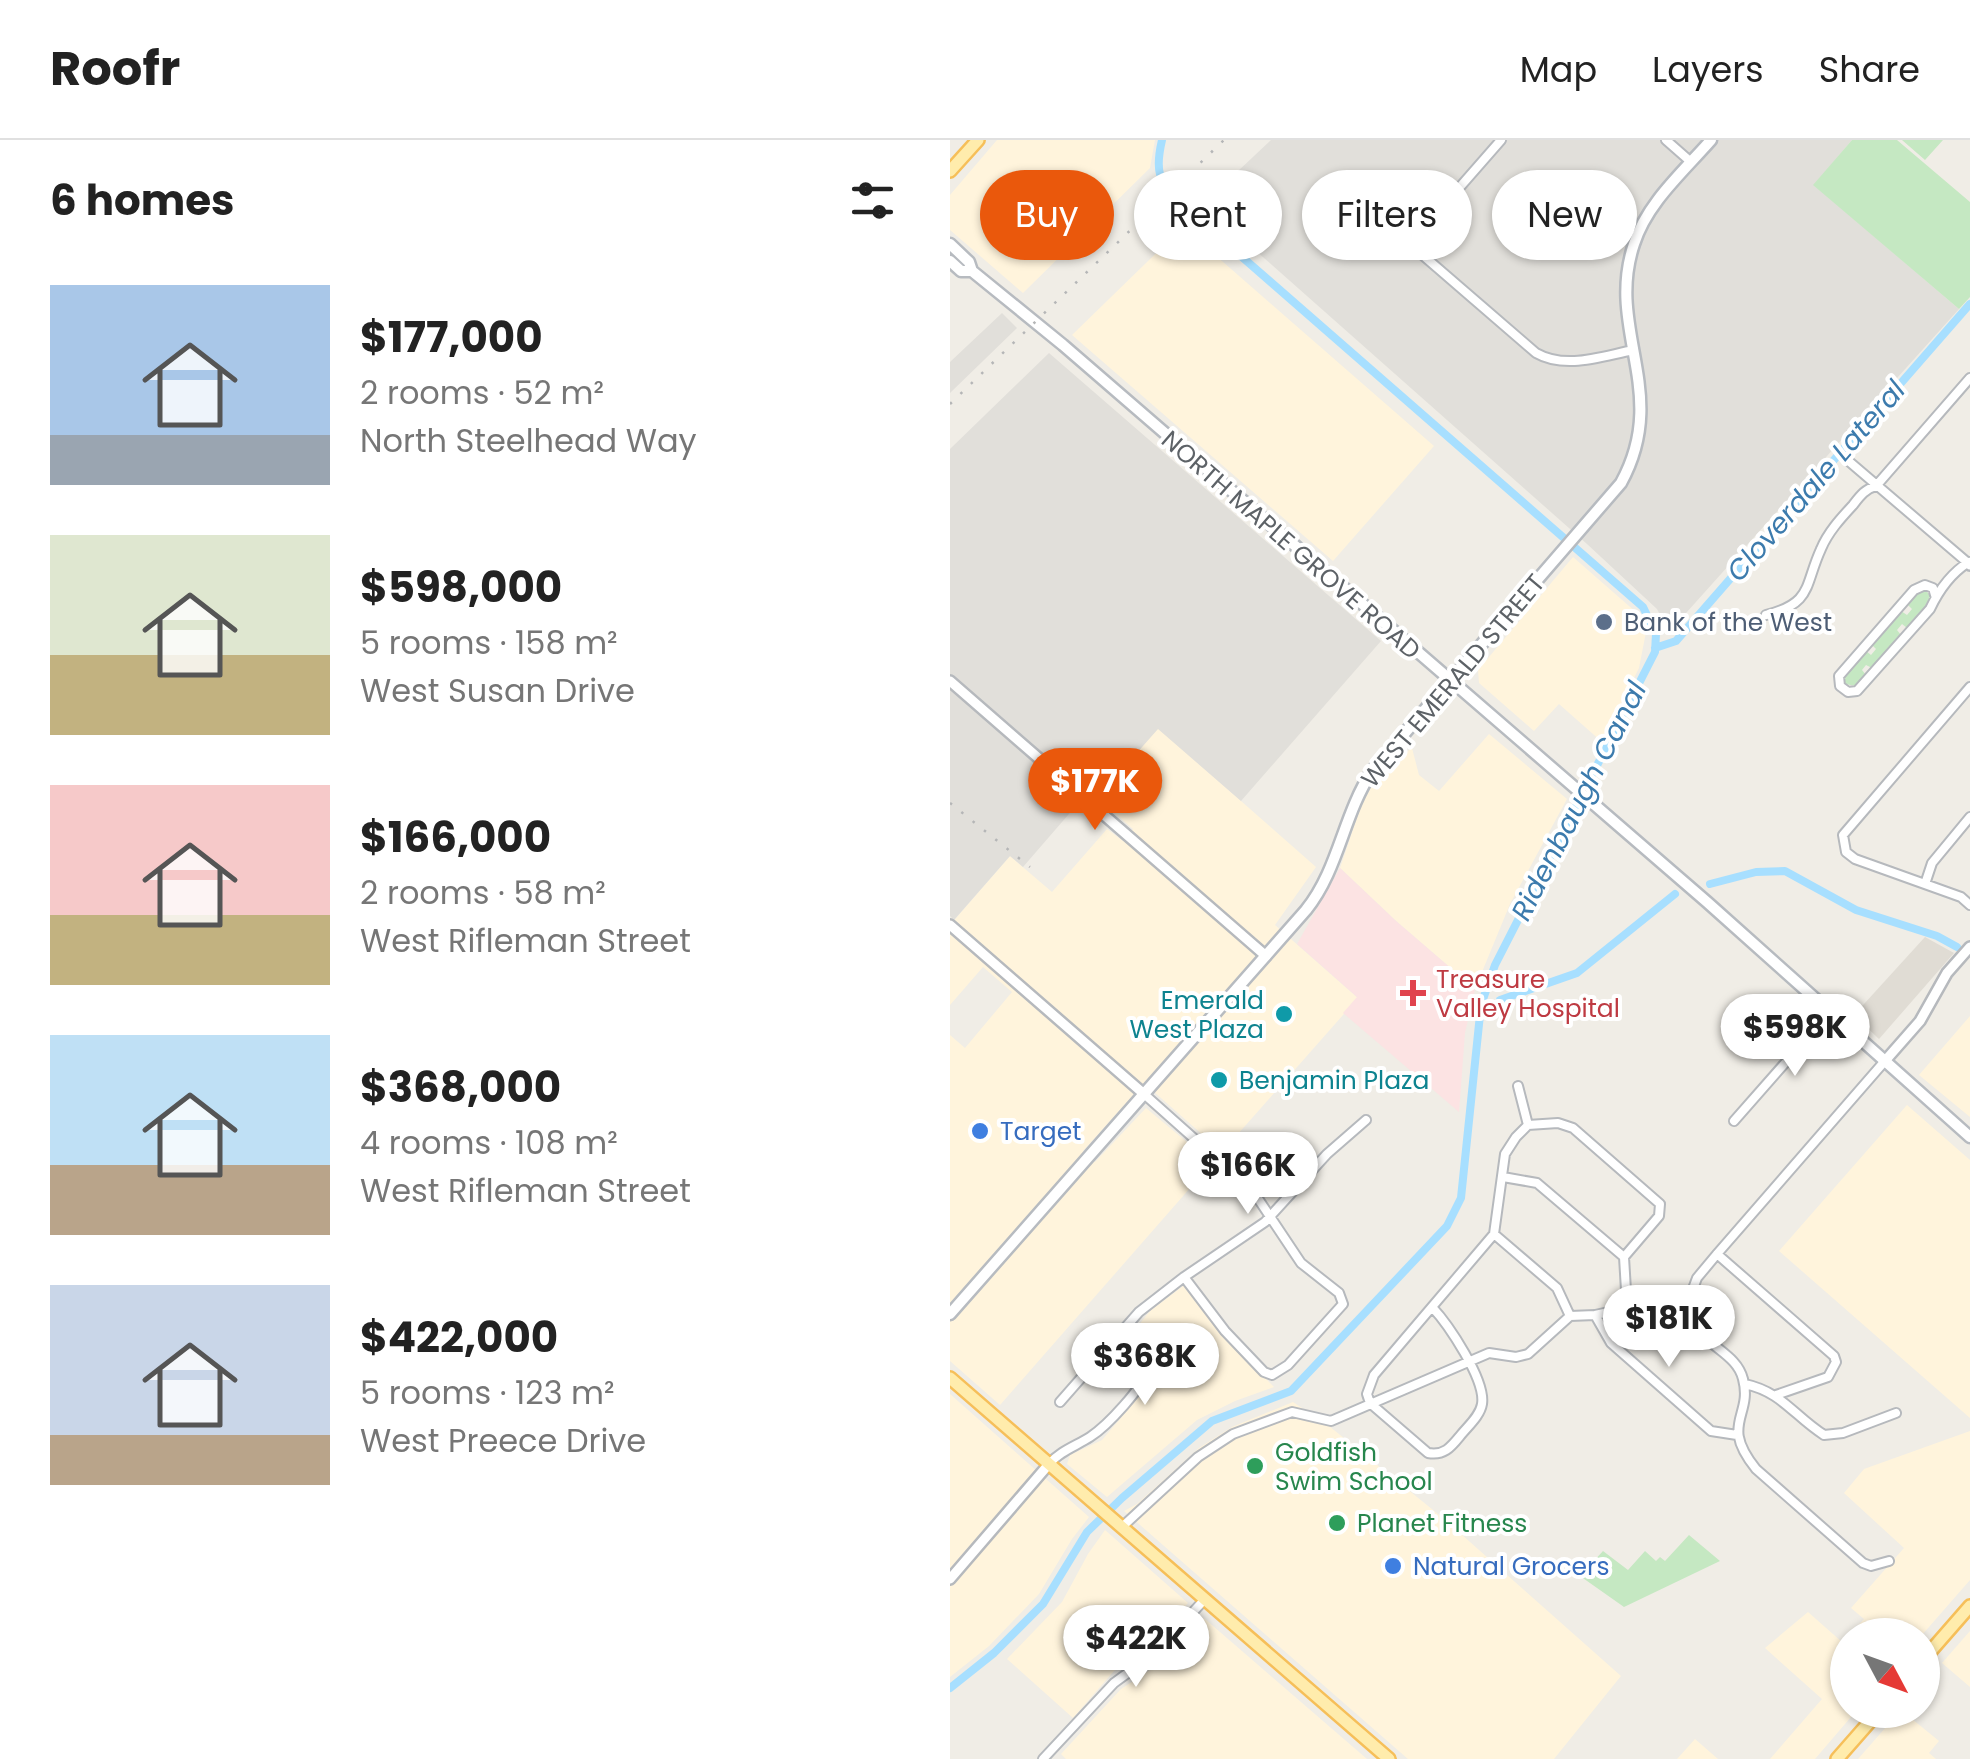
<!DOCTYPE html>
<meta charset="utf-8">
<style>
body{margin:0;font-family:Poppins,sans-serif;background:#f2f2f2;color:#222;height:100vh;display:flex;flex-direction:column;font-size:38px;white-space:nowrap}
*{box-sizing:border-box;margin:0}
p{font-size:32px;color:#767676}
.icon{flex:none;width:55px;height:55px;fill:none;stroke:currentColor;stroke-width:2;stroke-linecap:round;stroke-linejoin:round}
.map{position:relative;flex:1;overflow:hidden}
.side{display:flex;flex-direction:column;background:#fff;width:950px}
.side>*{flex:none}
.hud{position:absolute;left:30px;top:30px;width:840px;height:90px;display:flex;gap:20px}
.needle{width:65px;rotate:131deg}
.buttons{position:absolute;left:880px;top:1478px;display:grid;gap:20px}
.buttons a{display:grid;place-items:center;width:110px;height:110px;border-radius:50%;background:#fff;box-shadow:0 2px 8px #0004;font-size:50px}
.price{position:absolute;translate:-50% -85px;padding:0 22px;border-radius:35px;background:#fff;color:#222;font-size:32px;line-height:65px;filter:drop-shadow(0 2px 5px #0008)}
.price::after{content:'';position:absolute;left:50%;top:60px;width:30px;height:22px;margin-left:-15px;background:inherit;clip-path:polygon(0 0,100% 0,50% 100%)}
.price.active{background:#ea580c;color:#fff}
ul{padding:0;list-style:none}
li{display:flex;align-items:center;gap:30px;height:250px;padding:0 50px}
li span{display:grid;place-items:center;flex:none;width:280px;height:200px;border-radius:0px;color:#555}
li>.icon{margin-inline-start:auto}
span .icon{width:120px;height:120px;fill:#fffc;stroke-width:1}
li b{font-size:42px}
h2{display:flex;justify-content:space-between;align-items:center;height:120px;padding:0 50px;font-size:42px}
.pill{padding:0 35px;border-radius:45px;background:#fff;box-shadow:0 2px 8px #0004;font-size:35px;line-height:90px}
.pill.active{background:#ea580c;color:#fff}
header{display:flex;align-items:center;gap:60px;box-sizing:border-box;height:140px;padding:0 50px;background:#fff;border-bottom:2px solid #e0e0e0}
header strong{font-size:48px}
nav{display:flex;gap:55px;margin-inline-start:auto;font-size:35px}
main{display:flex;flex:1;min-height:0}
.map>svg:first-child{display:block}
</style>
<header>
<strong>Roofr</strong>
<nav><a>Map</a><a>Layers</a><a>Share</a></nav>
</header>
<main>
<section class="side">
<h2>6 homes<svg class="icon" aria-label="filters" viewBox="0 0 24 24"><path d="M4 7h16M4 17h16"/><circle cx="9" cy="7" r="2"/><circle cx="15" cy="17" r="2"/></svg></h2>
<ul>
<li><span style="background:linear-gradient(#a9c7e8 75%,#9aa5b1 0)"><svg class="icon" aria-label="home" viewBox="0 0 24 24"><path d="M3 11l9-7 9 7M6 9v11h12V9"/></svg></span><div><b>$177,000</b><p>2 rooms · 52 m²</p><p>North Steelhead Way</p></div></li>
<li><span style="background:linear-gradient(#dfe7d0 60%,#c2b280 0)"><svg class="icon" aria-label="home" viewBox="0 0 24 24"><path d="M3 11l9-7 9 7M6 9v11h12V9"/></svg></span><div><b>$598,000</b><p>5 rooms · 158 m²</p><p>West Susan Drive</p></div></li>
<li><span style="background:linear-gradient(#f6c9c9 65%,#c2b280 0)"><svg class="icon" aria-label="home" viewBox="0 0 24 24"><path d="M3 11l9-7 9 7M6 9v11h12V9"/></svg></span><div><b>$166,000</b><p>2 rooms · 58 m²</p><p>West Rifleman Street</p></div></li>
<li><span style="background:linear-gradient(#bfe0f5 65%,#b9a48a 0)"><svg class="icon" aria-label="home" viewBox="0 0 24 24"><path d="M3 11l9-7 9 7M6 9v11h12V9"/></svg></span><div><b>$368,000</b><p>4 rooms · 108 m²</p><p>West Rifleman Street</p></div></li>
<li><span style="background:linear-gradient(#c9d6e8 75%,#b9a48a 0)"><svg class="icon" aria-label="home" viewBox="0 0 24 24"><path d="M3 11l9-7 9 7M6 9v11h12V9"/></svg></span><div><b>$422,000</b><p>5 rooms · 123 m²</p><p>West Preece Drive</p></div></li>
</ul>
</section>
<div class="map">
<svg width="1020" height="1619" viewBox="0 0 1020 1619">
<rect width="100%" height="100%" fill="#f0ede6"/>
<path fill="#fff4dc" d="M47,0H205L200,28L73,153L0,90V55Z
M233,87L484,306L383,421L122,195Z
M623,417L687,473L696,492L689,528L652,602L609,564L584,591L529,543L528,530Z
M208,588L366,727L325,785L408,858L272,1012L194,943L133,1011L145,1022L196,968L262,1023L50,1265L0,1221V895L15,908L62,852L33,827L0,865V785L60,716L102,752L157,689L173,701L183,689L147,658Z
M539,594L617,659L560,764L525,849L446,781L390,728L412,663L424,643L448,618L462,608L469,635L489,651Z
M1020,876V977L969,935Z
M957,965L1020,1020V1278L829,1111Z
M237,1143L271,1193L324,1247L285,1261L247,1280L157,1357L117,1324L120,1315L152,1300L187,1259L208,1243L209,1230L204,1213L198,1206L184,1199L183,1192L200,1171Z
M0,1254L139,1377L122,1399L89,1454L39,1506L0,1537Z
M343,1262L379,1286L493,1378L671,1536L604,1619H458L174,1371L187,1364L249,1308L282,1287Z
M1020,1291V1440L972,1495H899L914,1479L901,1468L954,1408L894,1353L914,1329Z
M155,1390L238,1463L200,1507L164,1531L123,1578L57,1519L112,1462L138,1414Z
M858,1472L892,1502L897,1496L898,1570H907L865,1619H820L872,1559L815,1508Z
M251,1478L255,1479L417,1619H116L111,1614L171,1549L212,1522Z
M1020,1491V1547L992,1523Z
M951,1570L989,1601L979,1613L986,1619H908Z
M745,1599L768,1619H727Z"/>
<path fill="#e1dfda" d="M321,0H902L864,45L1009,169L719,492L707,469L637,404L253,64Z
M52,173L67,188L0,253V222Z
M99,213L431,501L291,661L208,589L147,658L138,652L73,727L60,716L4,780L0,776V309Z"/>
<path fill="#e0dcd4" d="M975,797L1004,813L929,899L904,875Z"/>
<path fill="#fce3e3" d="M390,728L446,781L525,849L515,893L509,972L393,873L407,857L347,804Z"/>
<path fill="#c5e8c2" d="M902,0H947L1020,62V157L1009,169L863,45Z
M952,0H993L975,20Z
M975,449L980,456L975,467L957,488L952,484L947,490L951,495L922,528L916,525L912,530L916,535L906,546L895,544V535L916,511L921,515L926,509L922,505L951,471L957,475L962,469L957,464L969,451Z
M739,1395L770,1421L674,1467L630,1436L653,1411L678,1430L695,1411L706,1421L710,1417L715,1421Z"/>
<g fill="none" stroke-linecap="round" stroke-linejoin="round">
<path stroke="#a7dfff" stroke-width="8" d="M705,508L726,501L1020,164
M760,744L806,732L835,731L906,770L987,796L1007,807
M550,860L627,833L725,754
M0,1548L44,1513L93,1464L137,1392L172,1358L262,1281L341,1251L497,1086L511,1058L531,865L545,825L705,512L706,494L693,467L229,62C208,40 205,30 212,0"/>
<g stroke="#b6b9bd" stroke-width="12">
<path id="minor" d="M716,0L741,22
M395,48L586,213C616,230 652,216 684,210
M460,104L551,0
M895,318L1018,423
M985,455L983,448L975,445L964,450L889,536L890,546L898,552L907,551L980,469C989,450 1001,433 1019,422
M816,475C863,463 854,446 871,409C878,392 891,378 903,365C910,356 915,349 926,346L1020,238
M1020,547L893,695L896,712L905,719L1011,757L1020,765
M975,744L982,723L1020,677
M568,946L578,985
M194,954L303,1051L351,1123L389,1153L393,1164L338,1225L322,1235L314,1232L275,1191L234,1137
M784,981L879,873
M578,985L608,983L623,988L710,1064L709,1076L674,1117L677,1167
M553,1037L587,1043L674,1117
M544,1094L607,1148L620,1176
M767,1114L884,1216L886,1222L878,1237L826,1255
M741,1154C742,1164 741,1176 746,1185C757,1207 787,1214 793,1239C803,1277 769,1283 806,1329L913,1423L921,1426L939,1421
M482,1167C498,1184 536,1240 532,1264C530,1276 518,1286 510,1296C501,1307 494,1316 478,1313L420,1263L417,1254L424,1235L544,1094L555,1014L566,997L578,985
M645,1175L661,1203L761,1291L787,1295
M795,1244C832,1252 844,1276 874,1295L893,1293L946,1273
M110,1262L189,1172L234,1137L315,1082L377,1014L416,980
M99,1324C110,1311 126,1306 140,1297C157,1286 194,1247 198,1228L191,1216L168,1196
M172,1387L248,1317L283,1294L342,1272L381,1281L539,1213L566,1217L578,1214L620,1176L645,1175L741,1154L747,1138L767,1114L934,922
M93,1619L164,1543L205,1513L255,1459"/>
</g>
<g stroke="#b6b9bd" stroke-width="14">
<path id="tertiary" d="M1018,423L1020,425
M0,541L316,816
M0,785L194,954
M934,922L970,881L997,833L1020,807
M0,1439L99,1324"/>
</g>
<g stroke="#b7bbc0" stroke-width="15">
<path id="secondary" d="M0,104L19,122L22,131L113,205L757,762L1020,997
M0,121L11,131H22
M0,1174L356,770C389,729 393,675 422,631L671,343C721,252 655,190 684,104C697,63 733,32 761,0"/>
</g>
<g stroke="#f6bf59" stroke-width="16">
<path id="primary" d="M0,31L28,0
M0,1238L439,1619
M972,1521L1020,1466
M887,1619L930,1570"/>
</g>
<use href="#minor" stroke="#fff" stroke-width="8"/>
<use href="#tertiary" stroke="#fff" stroke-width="9"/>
<use href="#secondary" stroke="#fff" stroke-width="10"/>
<use href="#primary" stroke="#ffecac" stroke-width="11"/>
<path stroke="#b5b6b7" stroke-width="2.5" stroke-dasharray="2.5 12" stroke-linecap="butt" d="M0,264L274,0
M0,663L80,727"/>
</g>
<circle fill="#5c6f8a" stroke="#fff" stroke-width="4" cx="654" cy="482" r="10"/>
<path fill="#e0444e" stroke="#fff" stroke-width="4" d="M458 838h10v10h10v10h-10v10h-10v-10h-10v-10h10z"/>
<g fill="#0f9aa8" stroke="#fff" stroke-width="4">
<circle cx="334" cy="874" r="10"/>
<circle cx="269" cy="940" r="10"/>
</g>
<g fill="#3f7fe0" stroke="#fff" stroke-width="4">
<circle cx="30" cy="991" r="10"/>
<circle cx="443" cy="1426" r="10"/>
</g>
<g fill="#2e9e5b" stroke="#fff" stroke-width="4">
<circle cx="305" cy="1326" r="10"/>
<circle cx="387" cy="1383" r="10"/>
</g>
<g text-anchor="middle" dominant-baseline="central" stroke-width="8" stroke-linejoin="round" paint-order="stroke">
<g font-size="25" fill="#5d6267" stroke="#fff">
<text transform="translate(341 405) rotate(41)">NORTH MAPLE GROVE ROAD</text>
<text transform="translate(503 541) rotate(-50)">WEST EMERALD STREET</text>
</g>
<g font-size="25" fill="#4e5e75" stroke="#fff" text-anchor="start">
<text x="674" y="482">Bank of the West</text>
</g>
<g font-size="25" fill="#be3a42" stroke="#fff" text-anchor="start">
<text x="486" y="839">Treasure<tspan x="486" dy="29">Valley Hospital</tspan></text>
</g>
<g font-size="25" fill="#0d838f" stroke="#fff" text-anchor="end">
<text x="314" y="860">Emerald<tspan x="314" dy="29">West Plaza</tspan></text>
<text x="289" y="940" text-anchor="start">Benjamin Plaza</text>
</g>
<g font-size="25" fill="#366cbe" stroke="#fff" text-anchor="start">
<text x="50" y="991">Target</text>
<text x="463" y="1426">Natural Grocers</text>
</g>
<g font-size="25" fill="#27864d" stroke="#fff" text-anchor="start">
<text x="325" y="1312">Goldfish<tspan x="325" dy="29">Swim School</tspan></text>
<text x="407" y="1383">Planet Fitness</text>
</g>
<g font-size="28" font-style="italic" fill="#3c7bad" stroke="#fff">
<text transform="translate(866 341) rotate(-49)">Cloverdale Lateral</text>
<text transform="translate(629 661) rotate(-63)">Ridenbaugh Canal</text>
</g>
</g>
</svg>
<div class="buttons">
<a><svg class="needle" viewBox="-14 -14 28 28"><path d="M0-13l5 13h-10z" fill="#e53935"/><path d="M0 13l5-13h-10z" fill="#767676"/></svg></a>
</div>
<b class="price active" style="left:145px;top:693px">$177K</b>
<b class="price" style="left:845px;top:939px">$598K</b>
<b class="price" style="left:298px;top:1077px">$166K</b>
<b class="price" style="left:719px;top:1230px">$181K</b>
<b class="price" style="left:195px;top:1268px">$368K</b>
<b class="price" style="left:186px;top:1550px">$422K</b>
<div class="hud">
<a class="pill active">Buy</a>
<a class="pill">Rent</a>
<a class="pill">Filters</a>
<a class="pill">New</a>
</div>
</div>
</main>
